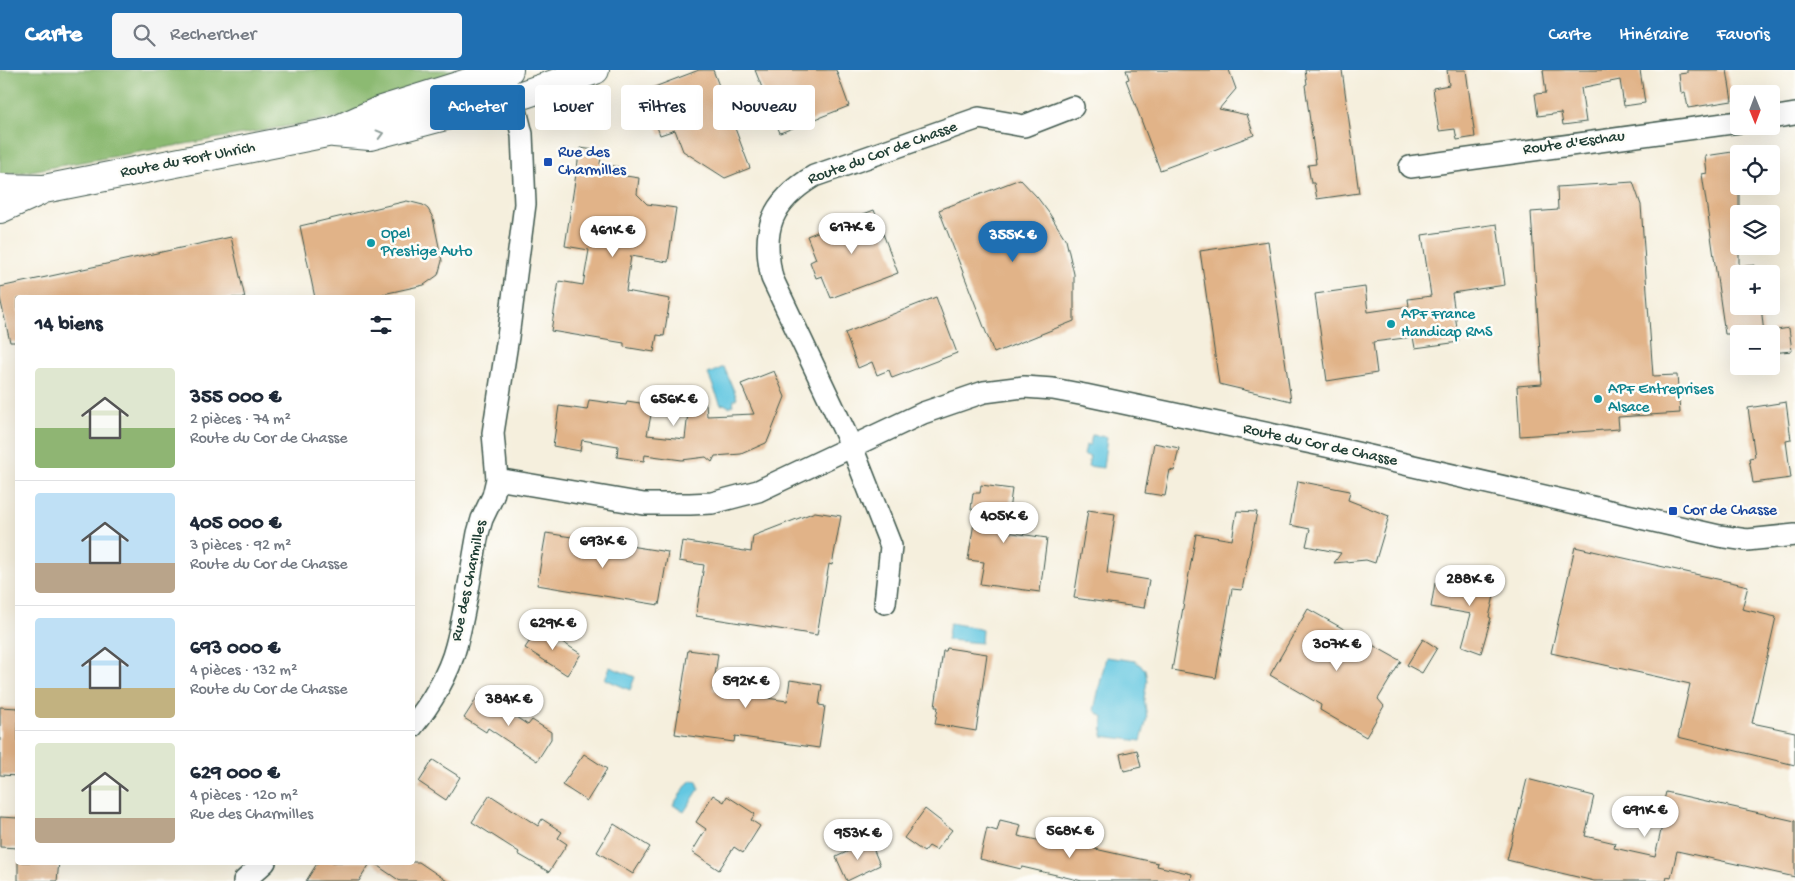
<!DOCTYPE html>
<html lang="fr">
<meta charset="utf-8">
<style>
body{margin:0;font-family:"Gochi Hand",sans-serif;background:#f6f6f7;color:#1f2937;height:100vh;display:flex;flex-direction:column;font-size:19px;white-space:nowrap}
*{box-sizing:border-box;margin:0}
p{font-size:16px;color:#747a83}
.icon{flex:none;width:28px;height:28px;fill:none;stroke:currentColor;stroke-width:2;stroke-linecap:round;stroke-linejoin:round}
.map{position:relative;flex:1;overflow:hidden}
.drawer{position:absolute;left:15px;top:225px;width:400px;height:570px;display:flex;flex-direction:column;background:#fff;border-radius:5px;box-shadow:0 5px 20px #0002}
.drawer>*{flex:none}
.top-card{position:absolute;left:430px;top:15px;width:475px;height:45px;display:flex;gap:10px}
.needle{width:32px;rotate:179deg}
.tools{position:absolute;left:1730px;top:15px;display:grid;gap:10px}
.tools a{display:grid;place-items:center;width:50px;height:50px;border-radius:5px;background:#fff;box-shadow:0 5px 20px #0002;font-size:25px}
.price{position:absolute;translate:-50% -42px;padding:0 11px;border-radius:18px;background:#fff;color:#222;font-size:16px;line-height:32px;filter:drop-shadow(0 1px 2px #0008)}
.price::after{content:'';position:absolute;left:50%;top:30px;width:15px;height:11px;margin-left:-8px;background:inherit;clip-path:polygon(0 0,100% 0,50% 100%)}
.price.active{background:#1f6fb2;color:#fff}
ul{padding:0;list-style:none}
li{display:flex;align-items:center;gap:15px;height:125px;padding:0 20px}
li+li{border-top:1px solid #e0e1e3}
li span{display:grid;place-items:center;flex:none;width:140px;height:100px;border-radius:5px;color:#555}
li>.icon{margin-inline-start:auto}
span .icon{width:60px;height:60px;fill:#fffc;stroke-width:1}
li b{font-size:21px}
h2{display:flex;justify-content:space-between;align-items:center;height:60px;padding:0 20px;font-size:21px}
.pill{padding:0 18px;border-radius:5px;background:#fff;box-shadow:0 5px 20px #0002;font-size:18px;line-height:45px}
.pill.active{background:#1f6fb2;color:#fff}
header{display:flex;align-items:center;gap:30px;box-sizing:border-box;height:70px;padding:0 25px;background:#1f6fb2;color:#fff}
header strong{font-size:24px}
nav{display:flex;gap:28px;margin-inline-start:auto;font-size:18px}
.search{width:350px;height:45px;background:#f6f6f7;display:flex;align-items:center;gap:12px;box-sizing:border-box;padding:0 18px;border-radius:5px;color:#747a83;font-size:19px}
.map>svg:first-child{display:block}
</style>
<header>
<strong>Carte</strong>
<div class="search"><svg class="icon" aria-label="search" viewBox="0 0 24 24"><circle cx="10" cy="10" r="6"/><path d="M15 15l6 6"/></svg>Rechercher</div>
<nav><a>Carte</a><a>Itinéraire</a><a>Favoris</a></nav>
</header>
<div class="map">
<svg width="1795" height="811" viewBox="0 0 1795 811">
<rect width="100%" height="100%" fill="#fdfcf7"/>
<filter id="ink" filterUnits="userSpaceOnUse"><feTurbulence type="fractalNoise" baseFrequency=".02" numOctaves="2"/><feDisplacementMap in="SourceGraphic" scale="10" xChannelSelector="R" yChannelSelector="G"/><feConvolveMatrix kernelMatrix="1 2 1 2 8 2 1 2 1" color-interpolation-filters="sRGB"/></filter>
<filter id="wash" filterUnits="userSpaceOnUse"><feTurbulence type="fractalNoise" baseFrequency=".0096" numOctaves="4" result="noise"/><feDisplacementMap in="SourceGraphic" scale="20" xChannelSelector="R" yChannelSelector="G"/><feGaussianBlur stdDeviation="1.12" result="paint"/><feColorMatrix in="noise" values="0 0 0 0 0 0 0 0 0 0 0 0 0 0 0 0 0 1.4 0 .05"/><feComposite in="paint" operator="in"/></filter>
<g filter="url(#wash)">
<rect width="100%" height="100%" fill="#f5efdd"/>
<path fill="#8cba72" stroke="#567c53" d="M0,0H457L416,22L352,45L19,103L0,104Z"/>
<path fill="#63c7e1" stroke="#41828a" d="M724,297L737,328L734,330L733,335L729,337L724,334L721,335L708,304Z
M1092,365L1107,367L1103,398L1088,396L1090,386L1084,385L1086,375H1090Z
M950,553L972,557L982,560L981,573L947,570Z
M1106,587L1135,591L1145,599L1147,611L1144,628L1147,648L1141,671L1102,666L1103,647L1094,640Z
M610,597L635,607L630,620L605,609Z
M692,710L697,711L699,719L684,742L673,735L688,713Z"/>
<g id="blocks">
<path fill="#e1b388" d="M699,0H713L750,98L725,108L683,81L675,60L660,65L644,21Z
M755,0H836L849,36L780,63Z
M1126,0H1229L1236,19L1219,39L1247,45L1254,65L1160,100L1126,10L1129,9Z
M1305,0H1342L1359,123L1317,129L1314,113H1311L1308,95L1316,94L1305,15L1307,14Z
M1447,0H1466L1475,67L1457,70L1455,59L1439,61L1433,18L1449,15Z
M1543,0H1640L1645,33L1624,36L1620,10L1585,17L1581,18L1586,52L1563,55L1561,43L1538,46L1535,24L1546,23Z
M1687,0H1727L1732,31L1688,38L1685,22L1681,23L1679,4L1687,3Z
M580,78L602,81L600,94L621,97L619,105L639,108L637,124L647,134L676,138L668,192L631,186L626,221L670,229L664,266L657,265L654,282L624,277V273L551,261L559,211L583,215L589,180L565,176Z
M1739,81V197L1755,195L1756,204H1739V236H1761L1764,264H1725L1707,138L1702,104L1707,103L1705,86Z
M1020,109L1037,127L1049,143L1066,170L1074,204V251L994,283L939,140Z
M1633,112L1641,135L1653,306L1677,305L1680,343L1618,347L1619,359L1520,366L1517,316L1542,314L1531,142L1558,140L1557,117Z
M407,131L423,135L428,139L433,148L442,191L438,205L424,215L383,224L384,228H315L300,156Z
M874,140L898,203L831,228L822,206L816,208L810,192L816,189L807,166Z
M1497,154L1505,215L1452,223L1459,272L1415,278L1413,267L1373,272L1377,303L1327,311L1315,224L1365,217L1368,242L1409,236L1408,229L1431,226L1422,165Z
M231,167L245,228H18V272H10L0,228V217Z
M1268,171L1291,331L1219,314L1200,181Z
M936,227L957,283L892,308L889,300L877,305L872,292L858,298L845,263Z
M1789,258L1792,281L1771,283V261Z
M774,301L785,327L768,370L766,373L741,384L715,386L712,392L706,387L682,390L645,385L644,391L617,387L618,376L582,370L580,381L553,376L559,336L587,340L589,330L626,335L627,331L653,335L647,365L685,369L689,334H706L707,346L754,344L741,314Z
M1786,332L1791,370L1786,371L1791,408L1753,413L1749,388L1755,387L1748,338Z
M1154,373L1179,378L1174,401L1170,400L1165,426L1145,423Z
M1298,411L1350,421L1348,430L1389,446L1375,493L1366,490L1334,493L1341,483L1306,476L1310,459L1290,455Z
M981,415L1012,419L1006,462L1047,468L1040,522L980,514L984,492L968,490L976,440L971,439L973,423H980Z
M1088,440L1115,444L1107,503L1149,510L1144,538L1074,528Z
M1237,441L1257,442L1242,520L1232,519L1216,608L1172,600L1196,464L1232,470Z
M815,442L841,446L832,495L829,494L817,565L696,546L704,495L679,491L682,471L751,482L753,466Z
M546,463L668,482L659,535L537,515Z
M1575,477L1748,516L1742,539L1776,547L1752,653L1795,662V695L1678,667L1690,614L1551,583Z
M1482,500L1499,505L1489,547L1491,548L1481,583L1462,576L1471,544L1431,537L1435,513L1477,519Z
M1308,539L1401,591L1378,629L1384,636L1366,667L1320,640L1321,635L1270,605Z
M539,557L581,584L567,605L525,578Z
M1423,569L1437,578L1422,603L1407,595Z
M947,578L987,584L976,661L935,654L938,637H935L943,581H946Z
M688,580L718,584L713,620L787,631L790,610L822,615L819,635L825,636L819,678L735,666L734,672L675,664Z
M480,623L528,655L532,650L551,662V669L537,691L488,658L486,662L464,648Z
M0,637L18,638V706L0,705Z
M1137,680L1141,697L1124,701L1120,684Z
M584,684L607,699L587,731L562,715Z
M433,690L460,707L446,730L419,712Z
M1527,709L1594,726L1585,766L1615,773L1614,778L1655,787L1664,747L1660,746L1666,722L1795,751V807L1677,781L1671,808L1667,807L1666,811H1594L1507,790Z
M490,725L538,756L542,749L562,762L558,768L567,774L549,802L518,784L519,782L472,752Z
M713,725L724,732L727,726L755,744L751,750L760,756L743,783L734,777L719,800L692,782L706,759L696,752Z
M925,739L952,760L936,780L929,776L924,782L904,768Z
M0,747L18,748V778L0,777Z
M1000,750L1021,755L1018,766L1056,774L1058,768L1095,776V779L1158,793L1157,796L1192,804L1191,811H1082L1022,797L1021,799L980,789L987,758L997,761Z
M614,754L650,777L633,804L597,782Z
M870,771L880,795L847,811L836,787Z
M18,792H59L57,811H18Z
M318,792H371L359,811H306Z
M372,792H419L447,811H400Z"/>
</g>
</g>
<g filter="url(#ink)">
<use href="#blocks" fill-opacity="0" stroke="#3f584d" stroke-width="1"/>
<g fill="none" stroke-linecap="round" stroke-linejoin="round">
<g stroke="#3f584d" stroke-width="24">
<path id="street" d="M1771,48L1795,44
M1410,97L1739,52
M497,409L644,434H690L712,433L758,421L923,343L984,322L1024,317L1053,319L1085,325L1326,376L1719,466L1747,470L1795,465
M885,533L891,476L852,377L772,208C761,159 771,132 814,106L979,48L1024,56L1073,37
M412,657C430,635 449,604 456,576C466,539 471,501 478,463L482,449L493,426L497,409L493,363L508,267L525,134L522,64L513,28L506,15
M244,811L265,792"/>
</g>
<g stroke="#3f584d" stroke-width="30">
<path id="secondary" d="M334,63L370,66L513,28L595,0
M0,118L44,119L332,62L381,40L509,0
M0,139L38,122"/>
</g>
<use href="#street" stroke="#fff" stroke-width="21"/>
<use href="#secondary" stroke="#fff" stroke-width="28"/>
</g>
<defs><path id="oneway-chevron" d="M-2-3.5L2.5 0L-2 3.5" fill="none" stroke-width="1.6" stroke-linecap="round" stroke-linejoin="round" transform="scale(1.25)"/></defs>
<use stroke="#8f9e9a" href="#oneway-chevron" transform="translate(380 64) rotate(-15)"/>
</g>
<g fill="#1a4fb4" stroke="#fdfcf7" stroke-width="2">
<rect x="543" y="87" width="10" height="10" rx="2.5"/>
<rect x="1668" y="436" width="10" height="10" rx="2.5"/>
</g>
<g fill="#0f9aa8" stroke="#fdfcf7" stroke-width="2">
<circle cx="371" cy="173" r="5"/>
<circle cx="1391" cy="254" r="5"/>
<circle cx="1598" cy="329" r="5"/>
</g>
<g text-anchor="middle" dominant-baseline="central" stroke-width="5" stroke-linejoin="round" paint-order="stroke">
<g font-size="16" fill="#1f3d34" stroke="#fdfcf7">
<text transform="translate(1574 74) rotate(-8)">Route d'Eschau</text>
<text transform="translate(883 84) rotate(-20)">Route du Cor de Chasse</text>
<text transform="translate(188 91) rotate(-11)">Route du Fort Uhrich</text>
<text transform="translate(1320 376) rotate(12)">Route du Cor de Chasse</text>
<text transform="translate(470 511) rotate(-78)">Rue des Charmilles</text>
</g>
<g font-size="16" fill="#164399" stroke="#fdfcf7" text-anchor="start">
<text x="558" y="83">Rue des<tspan x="558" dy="18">Charmilles</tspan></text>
<text x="1683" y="441">Cor de Chasse</text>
</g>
<g font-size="16" fill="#0d838f" stroke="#fdfcf7" text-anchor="start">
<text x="381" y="164">Opel<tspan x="381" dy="18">Prestige Auto</tspan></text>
<text x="1401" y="245">APF France<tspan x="1401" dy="18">Handicap RMS</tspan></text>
<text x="1608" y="320">APF Entreprises<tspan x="1608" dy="18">Alsace</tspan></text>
</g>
</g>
</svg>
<div class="tools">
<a><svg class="needle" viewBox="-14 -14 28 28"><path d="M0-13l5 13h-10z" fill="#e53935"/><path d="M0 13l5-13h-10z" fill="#747a83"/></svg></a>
<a><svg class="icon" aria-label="locate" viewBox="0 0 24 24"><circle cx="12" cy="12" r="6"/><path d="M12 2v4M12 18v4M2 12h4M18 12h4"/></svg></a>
<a><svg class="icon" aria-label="layers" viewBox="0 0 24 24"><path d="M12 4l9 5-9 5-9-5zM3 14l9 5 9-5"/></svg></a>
<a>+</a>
<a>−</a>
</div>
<b class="price" style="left:852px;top:185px">617K €</b>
<b class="price" style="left:613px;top:188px">461K €</b>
<b class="price active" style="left:1013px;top:193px">355K €</b>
<b class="price" style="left:674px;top:357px">656K €</b>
<b class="price" style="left:1004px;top:474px">405K €</b>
<b class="price" style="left:603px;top:499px">693K €</b>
<b class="price" style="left:1470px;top:537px">288K €</b>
<b class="price" style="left:553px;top:581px">629K €</b>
<b class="price" style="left:1337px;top:602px">307K €</b>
<b class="price" style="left:746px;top:639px">592K €</b>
<b class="price" style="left:509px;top:657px">384K €</b>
<b class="price" style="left:1645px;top:768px">691K €</b>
<b class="price" style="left:1070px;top:789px">568K €</b>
<b class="price" style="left:858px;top:791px">953K €</b>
<div class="top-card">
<a class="pill active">Acheter</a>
<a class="pill">Louer</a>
<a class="pill">Filtres</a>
<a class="pill">Nouveau</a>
</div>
<section class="drawer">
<h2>14 biens<svg class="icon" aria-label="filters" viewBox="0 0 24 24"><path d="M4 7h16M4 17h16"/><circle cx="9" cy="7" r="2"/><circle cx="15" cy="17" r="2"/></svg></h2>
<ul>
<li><span style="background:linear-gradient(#dfe7d0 60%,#8fb573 0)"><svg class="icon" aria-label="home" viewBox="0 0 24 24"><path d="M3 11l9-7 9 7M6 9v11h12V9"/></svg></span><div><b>355 000 €</b><p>2 pièces · 74 m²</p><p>Route du Cor de Chasse</p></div></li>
<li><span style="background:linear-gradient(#bfe0f5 70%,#b9a48a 0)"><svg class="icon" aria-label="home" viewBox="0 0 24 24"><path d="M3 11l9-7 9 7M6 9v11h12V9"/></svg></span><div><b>405 000 €</b><p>3 pièces · 92 m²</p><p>Route du Cor de Chasse</p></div></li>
<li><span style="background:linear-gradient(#bfe0f5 70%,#c2b280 0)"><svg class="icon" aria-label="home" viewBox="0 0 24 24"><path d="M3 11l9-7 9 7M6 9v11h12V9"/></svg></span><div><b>693 000 €</b><p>4 pièces · 132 m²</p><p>Route du Cor de Chasse</p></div></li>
<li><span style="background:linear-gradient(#dfe7d0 75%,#b9a48a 0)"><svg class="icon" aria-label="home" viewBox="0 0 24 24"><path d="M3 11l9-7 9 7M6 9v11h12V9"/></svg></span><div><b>629 000 €</b><p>4 pièces · 120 m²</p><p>Rue des Charmilles</p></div></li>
</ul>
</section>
</div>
